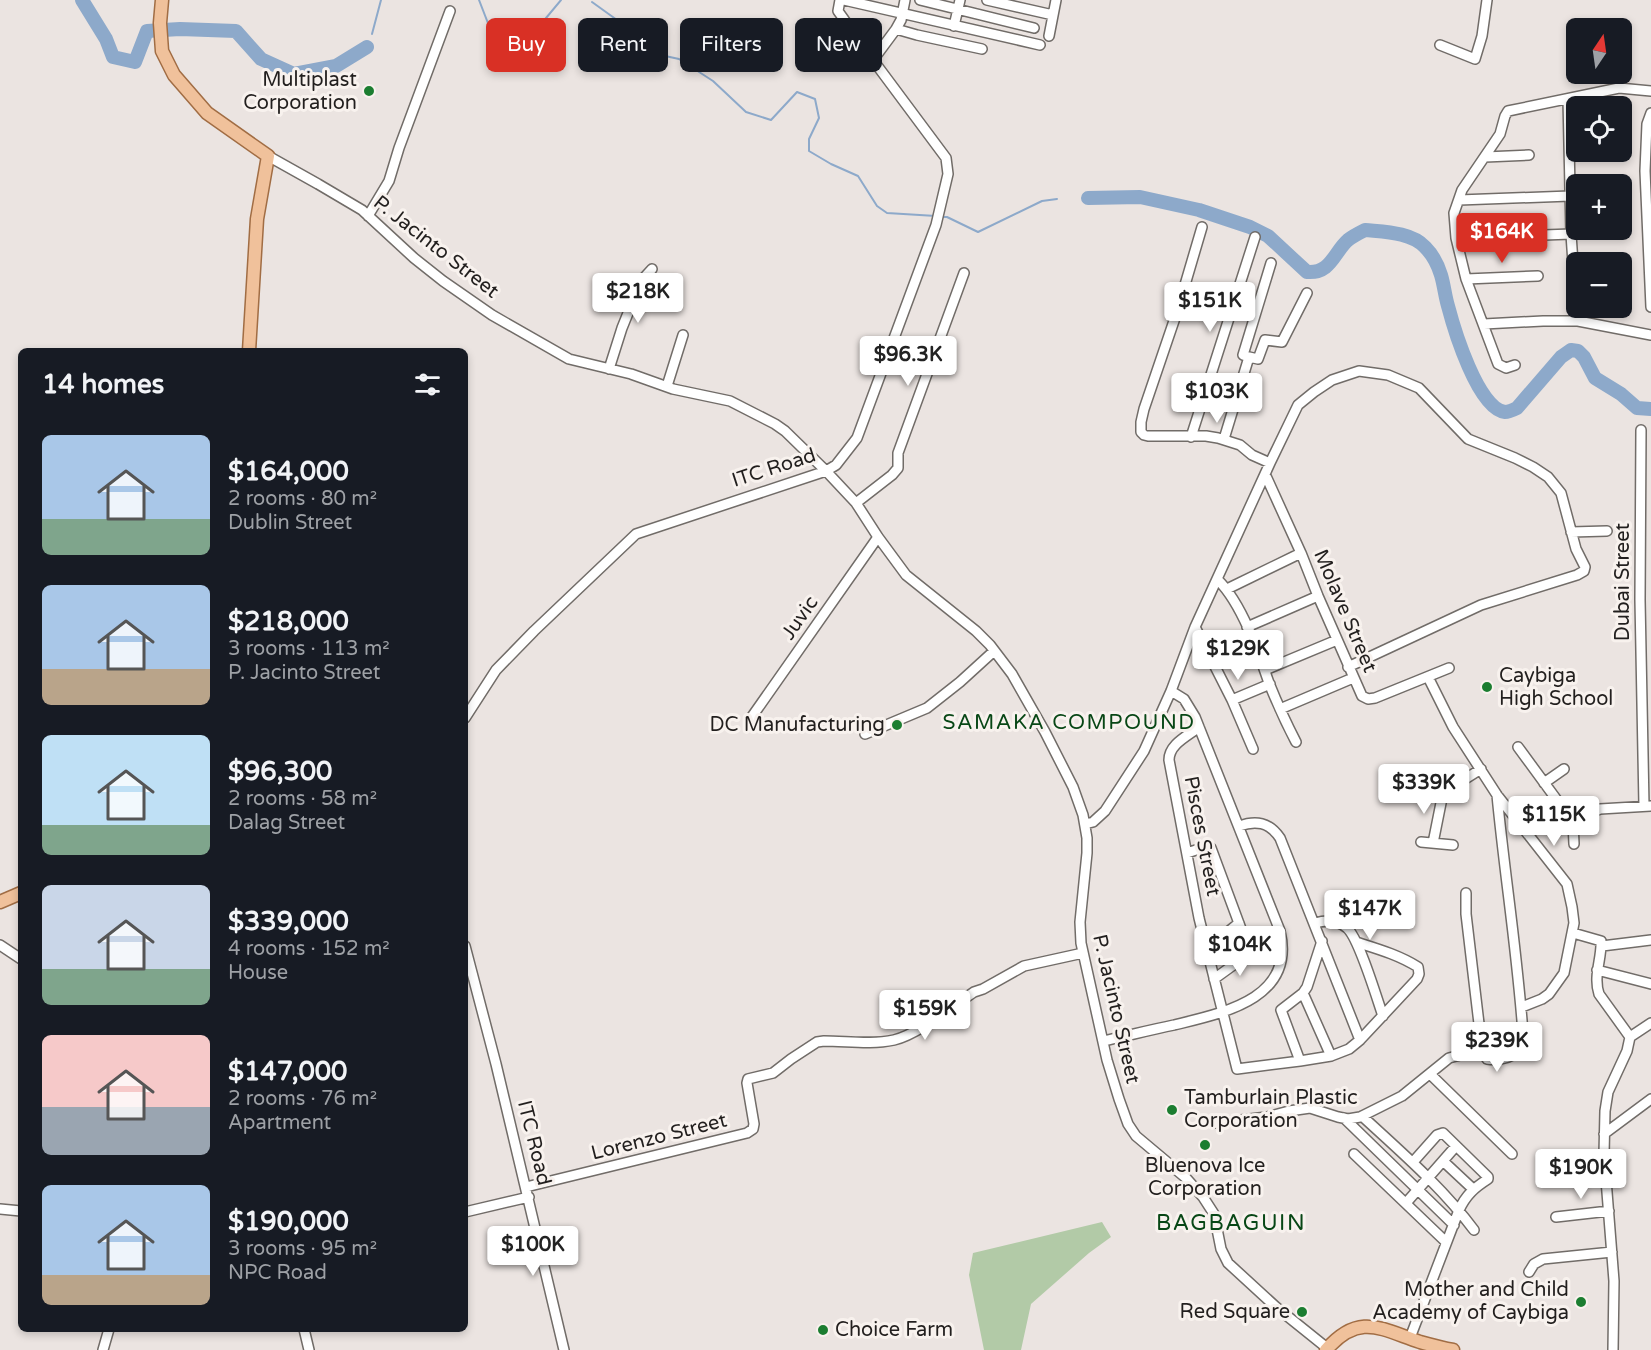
<!DOCTYPE html>
<meta charset="utf-8">
<style>
body{margin:0;font-family:"Varela Round",sans-serif;background:#242831;color:#f1f3f6;height:100vh;display:flex;flex-direction:column;font-size:22px;white-space:nowrap}
*{box-sizing:border-box;margin:0}
p{font-size:20px;color:#9ea1a6}
.icon{flex:none;width:33px;height:33px;fill:none;stroke:currentColor;stroke-width:2;stroke-linecap:round;stroke-linejoin:round}
.map{position:relative;flex:1;overflow:hidden}
.details{position:absolute;left:18px;top:348px;width:450px;height:984px;display:flex;flex-direction:column;background:#171b24;border-radius:9px;box-shadow:0 3px 9px #0003}
.details>*{flex:none}
.top-card{position:absolute;left:486px;top:18px;width:570px;height:54px;display:flex;gap:12px}
.needle{width:39px;rotate:13deg}
.fabs{position:absolute;left:1566px;top:18px;display:grid;gap:12px}
.fabs a{display:grid;place-items:center;width:66px;height:66px;border-radius:9px;background:#171b24;box-shadow:0 3px 9px #0003;font-size:30px}
.price{position:absolute;translate:-50% -51px;padding:0 14px;border-radius:6px;background:#fff;color:#222;font-size:20px;line-height:39px;filter:drop-shadow(0 2px 3px #0008)}
.price::after{content:'';position:absolute;left:50%;top:36px;width:18px;height:14px;margin-left:-9px;background:inherit;clip-path:polygon(0 0,100% 0,50% 100%)}
.price.on{background:#d93025;color:#fff}
ul{padding:0;list-style:none}
li{display:flex;align-items:center;gap:18px;height:150px;padding:0 24px}
li span{display:grid;place-items:center;flex:none;width:168px;height:120px;border-radius:9px;color:#555}
li>.icon{margin-inline-start:auto}
span .icon{width:72px;height:72px;fill:#fffc;stroke-width:1}
li b{font-size:26px}
h2{display:flex;justify-content:space-between;align-items:center;height:72px;padding:0 24px;font-size:26px}
.chip{padding:0 21px;border-radius:9px;background:#171b24;box-shadow:0 3px 9px #0003;font-size:21px;line-height:54px}
.chip.on{background:#d93025;color:#fff}
.map>svg:first-child{display:block}
</style>
<div class="map">
<svg width="1651" height="1350" viewBox="0 0 1651 1350">
<rect width="100%" height="100%" fill="#ebe4e1"/>
<path fill="#b2caa7" d="M1102,1222L1111,1237L1089,1253L1031,1304L1021,1350H984L969,1275L973,1253Z"/>
<g fill="none" stroke-linecap="round" stroke-linejoin="round">
<path stroke="#8da9ca" stroke-width="2" d="M479,0L491,31L504,45L521,48L561,0
M592,2L617,20L624,33L656,54L679,59L713,81L746,112L771,120L797,92L815,99L819,118L809,139V151L831,164L858,176L877,206L887,213L936,216
M372,34L381,0
M942,217H947L978,232L1042,201L1057,199"/>
<path stroke="#8da9ca" stroke-width="14" d="M82,0L106,39L113,57L135,62L147,31L180,29L236,31L261,59L294,74L336,66L367,47
M1088,198L1140,197L1199,210L1250,227L1268,236L1307,272C1331,274 1334,252 1348,240C1353,236 1359,233 1365,230C1384,232 1411,232 1425,247C1433,255 1438,265 1441,275C1444,285 1445,296 1448,306C1454,329 1478,409 1505,412C1509,412 1513,410 1517,408L1561,357L1571,350L1578,351L1584,357L1595,378L1621,394L1637,408L1651,409"/>
<g stroke="#716c68" stroke-width="12">
<path id="minor" d="M844,0L1040,45
M920,0L1034,28
M987,0L1053,15
M954,26L960,0
M896,29L917,35L982,49
M1049,36L1056,0
M1440,45L1475,59L1482,36L1487,0
M873,60L896,29L901,20L905,0
M1568,99L1571,234L1576,307
M1651,113L1647,124L1645,171L1651,307
M268,156L318,184L362,210L414,258L443,281L492,315L569,359L631,374L673,389L730,401L775,424L785,431L826,471L856,503L878,537L906,575L976,631L990,645L1012,674L1045,732L1073,787L1083,815L1087,838V853L1080,922L1081,943L1107,1060L1119,1099L1128,1124L1136,1136L1186,1178L1203,1197L1214,1214L1221,1249L1228,1263L1276,1307L1327,1348
M1485,157L1529,155
M1459,200L1570,196
M368,216L389,181L399,148L450,11
M1202,227L1177,312L1144,409L1141,422V432L1144,435L1148,436H1206L1218,438L1240,445L1252,455L1270,463
M1456,238L1571,234
M1466,279L1538,276
M1484,324L1543,321H1578L1651,335
M1249,357L1258,359L1265,340L1282,342L1307,293
M1515,365L1506,368L1498,364L1466,279L1456,238L1454,213L1462,190L1500,134L1505,116L1508,111L1619,88L1651,91
M609,369L622,328L641,281L652,269
M667,386L683,335
M1641,430L1640,600L1644,806
M1191,437L1255,237
M1224,439L1249,357L1243,355L1271,263
M1265,474L1301,553L1318,596L1362,696L1368,699L1375,698L1449,668
M856,503L892,475L898,468V453L964,273
M1571,532L1607,531
M1218,580C1242,604 1258,651 1269,683C1277,703 1286,723 1296,742
M1227,589L1301,553
M1195,627L1232,700L1253,749
M1247,627L1318,596
M1265,670L1337,640
M1428,677L1453,727L1497,795L1567,884L1572,907L1574,923L1564,973L1549,994L1542,999L1522,1007
M1232,700L1270,684
M1280,709L1353,678
M465,718L496,670L534,631L636,534L826,471L836,465L857,438L936,225L948,174L946,158L873,60L838,11L840,0
M751,718L878,537
M1199,727C1188,736 1169,744 1169,760L1199,918L1237,1069L1300,1061L1331,1056L1349,1049L1360,1040L1417,979L1419,974L1418,967C1399,955 1378,949 1356,942
M865,734L927,708L960,682L994,651
M1518,747L1573,822L1574,844
M1544,783L1564,769
M1573,822L1588,814L1600,809L1651,806
M1085,824L1093,822L1105,811L1144,751L1171,691L1195,627L1270,463L1298,405L1314,392L1332,380L1359,371L1388,375L1419,388L1468,439L1515,458L1533,467L1548,477L1561,493L1576,549L1585,567L1584,571L1577,575L1481,605L1348,667
M1239,826C1256,820 1269,822 1280,838L1360,1040
M1421,842L1453,845
M1433,843L1443,793L1481,769
M1187,853L1208,846L1211,848L1250,953L1214,979
M1466,893V914L1482,1049L1487,1059C1501,1061 1513,1057 1524,1048C1519,963 1505,879 1497,795
M1315,923C1326,920 1338,920 1347,928C1359,938 1377,999 1383,1016
M1573,933L1601,941C1602,958 1593,976 1599,994L1630,1037L1627,1051L1608,1092L1605,1111L1604,1154L1614,1281L1613,1350
M0,945L21,959
M465,946L496,1064L564,1350
M1602,946L1651,940
M1207,949L1239,923
M1597,970L1651,984
M1303,993L1331,1056
M1630,1037L1651,1023
M1103,1041C1126,1036 1150,1030 1174,1025C1223,1013 1296,999 1280,931L1195,717L1184,699L1171,691
M1300,1061L1281,1010L1303,993L1307,987L1322,941
M1430,1074L1512,1154
M1362,1116C1401,1152 1442,1187 1474,1230
M1344,1118L1454,1225
M1215,1123L1267,1117L1289,1111L1310,1108L1338,1117L1348,1119L1360,1117L1402,1096L1449,1058L1482,1049
M1604,1134L1651,1099
M1354,1154L1446,1242
M1443,1161L1473,1189
M526,1187L747,1133L753,1129L754,1124L747,1083L748,1079L773,1073L791,1059L817,1042L824,1041C847,1041 871,1045 894,1040C917,1035 953,1006 974,992L983,989L1024,966L1083,953
M1406,1203L1456,1146
M0,1209L21,1211
M465,1212L529,1197
M1556,1217L1609,1211
M1529,1272L1534,1264L1543,1259L1612,1252
M304,1329L309,1350
M1410,1338L1459,1210C1466,1195 1474,1188 1488,1179V1177L1443,1133L1437,1135L1413,1162
M103,1350L109,1329"/>
</g>
<g stroke="#a16d44" stroke-width="15">
<path id="major" d="M162,0L160,23L162,51L174,75L207,113L268,156L257,219L249,351
M0,902L21,893
M1326,1350C1359,1312 1381,1329 1420,1342C1431,1345 1442,1348 1453,1350"/>
</g>
<use href="#minor" stroke="#fff" stroke-width="9"/>
<use href="#major" stroke="#f0c19b" stroke-width="12"/>
</g>
<g fill="#1b7d30" stroke="#f8f2ee" stroke-width="2">
<circle cx="369" cy="91" r="6"/>
<circle cx="1487" cy="687" r="6"/>
<circle cx="897" cy="725" r="6"/>
<circle cx="1172" cy="1110" r="6"/>
<circle cx="1205" cy="1145" r="6"/>
<circle cx="1581" cy="1302" r="6"/>
<circle cx="1302" cy="1312" r="6"/>
<circle cx="823" cy="1330" r="6"/>
</g>
<g text-anchor="middle" dominant-baseline="central" stroke-width="6" stroke-linejoin="round" paint-order="stroke">
<g font-size="20" fill="#221f1e" stroke="#f8f2ee" text-anchor="end">
<text x="357" y="80">Multiplast<tspan x="357" dy="23">Corporation</tspan></text>
<text x="1499" y="676" text-anchor="start">Caybiga<tspan x="1499" dy="23">High School</tspan></text>
<text x="885" y="725">DC Manufacturing</text>
<text x="1184" y="1098" text-anchor="start">Tamburlain Plastic<tspan x="1184" dy="23">Corporation</tspan></text>
<text x="1205" y="1166" text-anchor="middle">Bluenova Ice<tspan x="1205" dy="23">Corporation</tspan></text>
<text x="1569" y="1290">Mother and Child<tspan x="1569" dy="23">Academy of Caybiga</tspan></text>
<text x="1290" y="1312">Red Square</text>
<text x="835" y="1330" text-anchor="start">Choice Farm</text>
</g>
<g font-size="20" fill="#221f1e" stroke="#f8f2ee">
<text transform="translate(436 247) rotate(38)">P. Jacinto Street</text>
<text transform="translate(774 468) rotate(-18)">ITC Road</text>
<text transform="translate(1623 582) rotate(-90)">Dubai Street</text>
<text transform="translate(1345 611) rotate(67)">Molave Street</text>
<text transform="translate(800 618) rotate(-55)">Juvic</text>
<text transform="translate(1202 836) rotate(79)">Pisces Street</text>
<text transform="translate(1116 1009) rotate(77)">P. Jacinto Street</text>
<text transform="translate(659 1137) rotate(-14)">Lorenzo Street</text>
<text transform="translate(534 1143) rotate(76)">ITC Road</text>
</g>
<g font-size="21" letter-spacing="1.5" fill="#084716" stroke="#f8f2ee">
<text x="1069" y="722">SAMAKA COMPOUND</text>
</g>
<g font-size="22" letter-spacing="1.5" fill="#084716" stroke="#f8f2ee">
<text x="1231" y="1223">BAGBAGUIN</text>
</g>
</g>
</svg>
<div class="fabs">
<a><svg class="needle" viewBox="-14 -14 28 28"><path d="M0-13l5 13h-10z" fill="#e53935"/><path d="M0 13l5-13h-10z" fill="#9ea1a6"/></svg></a>
<a><svg class="icon" aria-label="locate" viewBox="0 0 24 24"><circle cx="12" cy="12" r="6"/><path d="M12 2v4M12 18v4M2 12h4M18 12h4"/></svg></a>
<a>+</a>
<a>−</a>
</div>
<b class="price on" style="left:1502px;top:264px">$164K</b>
<b class="price" style="left:638px;top:324px">$218K</b>
<b class="price" style="left:1210px;top:333px">$151K</b>
<b class="price" style="left:908px;top:387px">$96.3K</b>
<b class="price" style="left:1217px;top:424px">$103K</b>
<b class="price" style="left:1238px;top:681px">$129K</b>
<b class="price" style="left:1424px;top:815px">$339K</b>
<b class="price" style="left:1554px;top:847px">$115K</b>
<b class="price" style="left:1370px;top:941px">$147K</b>
<b class="price" style="left:1240px;top:977px">$104K</b>
<b class="price" style="left:925px;top:1041px">$159K</b>
<b class="price" style="left:1497px;top:1073px">$239K</b>
<b class="price" style="left:1581px;top:1200px">$190K</b>
<b class="price" style="left:533px;top:1277px">$100K</b>
<div class="top-card">
<a class="chip on">Buy</a>
<a class="chip">Rent</a>
<a class="chip">Filters</a>
<a class="chip">New</a>
</div>
<section class="details">
<h2>14 homes<svg class="icon" aria-label="filters" viewBox="0 0 24 24"><path d="M4 7h16M4 17h16"/><circle cx="9" cy="7" r="2"/><circle cx="15" cy="17" r="2"/></svg></h2>
<ul>
<li><span style="background:linear-gradient(#a9c7e8 70%,#7fa58c 0)"><svg class="icon" aria-label="home" viewBox="0 0 24 24"><path d="M3 11l9-7 9 7M6 9v11h12V9"/></svg></span><div><b>$164,000</b><p>2 rooms · 80 m²</p><p>Dublin Street</p></div></li>
<li><span style="background:linear-gradient(#a9c7e8 70%,#b9a48a 0)"><svg class="icon" aria-label="home" viewBox="0 0 24 24"><path d="M3 11l9-7 9 7M6 9v11h12V9"/></svg></span><div><b>$218,000</b><p>3 rooms · 113 m²</p><p>P. Jacinto Street</p></div></li>
<li><span style="background:linear-gradient(#bfe0f5 75%,#7fa58c 0)"><svg class="icon" aria-label="home" viewBox="0 0 24 24"><path d="M3 11l9-7 9 7M6 9v11h12V9"/></svg></span><div><b>$96,300</b><p>2 rooms · 58 m²</p><p>Dalag Street</p></div></li>
<li><span style="background:linear-gradient(#c9d6e8 70%,#7fa58c 0)"><svg class="icon" aria-label="home" viewBox="0 0 24 24"><path d="M3 11l9-7 9 7M6 9v11h12V9"/></svg></span><div><b>$339,000</b><p>4 rooms · 152 m²</p><p>House</p></div></li>
<li><span style="background:linear-gradient(#f6c9c9 60%,#9aa5b1 0)"><svg class="icon" aria-label="home" viewBox="0 0 24 24"><path d="M3 11l9-7 9 7M6 9v11h12V9"/></svg></span><div><b>$147,000</b><p>2 rooms · 76 m²</p><p>Apartment</p></div></li>
<li><span style="background:linear-gradient(#a9c7e8 75%,#b9a48a 0)"><svg class="icon" aria-label="home" viewBox="0 0 24 24"><path d="M3 11l9-7 9 7M6 9v11h12V9"/></svg></span><div><b>$190,000</b><p>3 rooms · 95 m²</p><p>NPC Road</p></div></li>
</ul>
</section>
</div>
